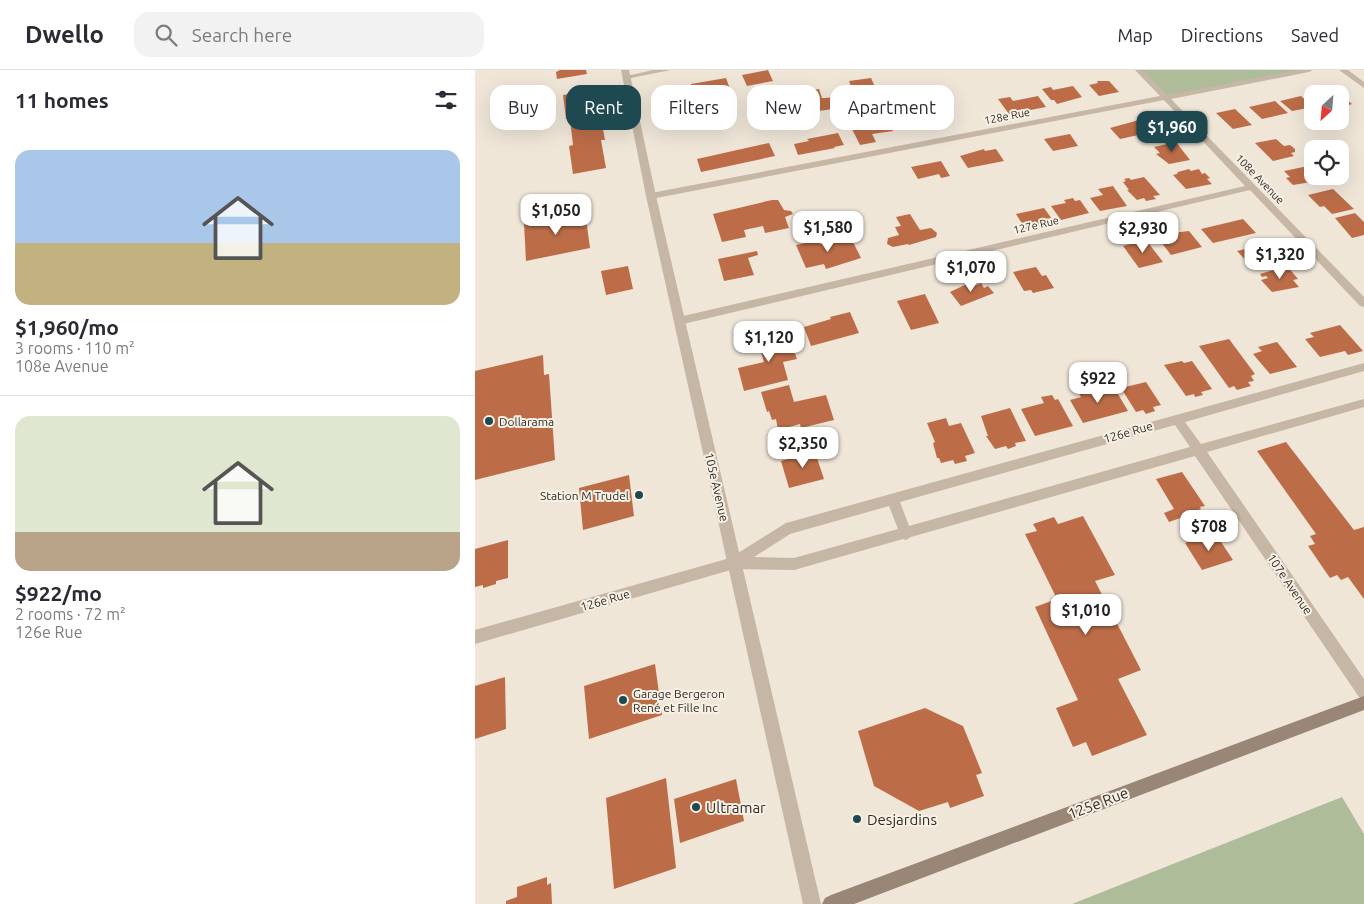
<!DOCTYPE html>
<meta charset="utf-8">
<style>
body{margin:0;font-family:Ubuntu,sans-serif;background:#f2f2f3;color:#2b2b33;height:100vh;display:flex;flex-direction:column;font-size:19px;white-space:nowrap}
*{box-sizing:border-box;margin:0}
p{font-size:16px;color:#7c7c81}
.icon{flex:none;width:28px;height:28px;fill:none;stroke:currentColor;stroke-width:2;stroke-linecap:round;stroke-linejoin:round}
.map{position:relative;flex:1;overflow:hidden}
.details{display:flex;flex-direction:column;background:#fff;width:475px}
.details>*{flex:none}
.hud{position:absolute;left:15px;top:15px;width:475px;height:45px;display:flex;gap:10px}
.needle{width:32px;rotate:206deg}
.tools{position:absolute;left:829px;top:15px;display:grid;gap:10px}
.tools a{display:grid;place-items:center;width:45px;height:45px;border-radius:10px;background:#fff;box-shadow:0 5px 20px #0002;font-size:25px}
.price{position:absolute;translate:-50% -42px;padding:0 11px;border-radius:10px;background:#fff;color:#222;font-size:16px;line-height:32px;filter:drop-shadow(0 1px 2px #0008)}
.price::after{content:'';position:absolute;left:50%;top:30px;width:15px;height:11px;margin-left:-8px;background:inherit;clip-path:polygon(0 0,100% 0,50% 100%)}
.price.current{background:#1f4950;color:#fff}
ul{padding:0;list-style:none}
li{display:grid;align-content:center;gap:10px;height:265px;padding:0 15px}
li+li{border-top:1px solid #e1e1e2}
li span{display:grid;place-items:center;height:155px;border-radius:15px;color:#555}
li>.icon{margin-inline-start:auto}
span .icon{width:90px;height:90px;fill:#fffc;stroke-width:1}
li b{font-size:21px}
h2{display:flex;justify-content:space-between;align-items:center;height:60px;padding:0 15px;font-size:21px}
.pill{padding:0 18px;border-radius:15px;background:#fff;box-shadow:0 5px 20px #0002;font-size:18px;line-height:45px}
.pill.current{background:#1f4950;color:#fff}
header{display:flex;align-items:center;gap:30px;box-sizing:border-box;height:70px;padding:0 25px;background:#fff;border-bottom:1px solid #e1e1e2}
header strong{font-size:24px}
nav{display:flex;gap:28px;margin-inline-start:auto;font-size:18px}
.search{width:350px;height:45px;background:#f2f2f3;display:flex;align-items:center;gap:12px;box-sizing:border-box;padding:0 18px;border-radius:15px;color:#7c7c81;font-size:19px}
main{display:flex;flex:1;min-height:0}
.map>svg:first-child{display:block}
</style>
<header>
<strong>Dwello</strong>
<div class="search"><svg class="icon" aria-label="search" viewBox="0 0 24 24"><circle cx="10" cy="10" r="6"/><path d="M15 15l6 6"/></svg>Search here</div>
<nav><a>Map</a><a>Directions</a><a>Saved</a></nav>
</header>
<main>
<section class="details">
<h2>11 homes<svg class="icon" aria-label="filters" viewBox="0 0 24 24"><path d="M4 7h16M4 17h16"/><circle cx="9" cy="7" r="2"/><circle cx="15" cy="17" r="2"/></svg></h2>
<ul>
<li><span style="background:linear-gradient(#a9c7e8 60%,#c2b280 0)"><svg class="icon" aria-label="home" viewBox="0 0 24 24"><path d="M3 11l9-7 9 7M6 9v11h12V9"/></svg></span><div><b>$1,960/mo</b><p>3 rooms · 110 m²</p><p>108e Avenue</p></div></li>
<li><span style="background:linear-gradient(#dfe7d0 75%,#b9a48a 0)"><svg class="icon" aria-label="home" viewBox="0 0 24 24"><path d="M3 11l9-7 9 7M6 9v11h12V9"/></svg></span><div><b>$922/mo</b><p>2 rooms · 72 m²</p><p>126e Rue</p></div></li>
</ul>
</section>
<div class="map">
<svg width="889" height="834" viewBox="0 0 889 834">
<rect width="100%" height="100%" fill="#efe6d8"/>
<path fill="#aebc9a" d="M664,0H834L691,27Z
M867,727L889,764V834H597Z"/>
<path fill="#bc6d48" d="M85,0H111L112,4L82,9L81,2Z
M293,0L298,11L272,16L267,5Z
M251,8L255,19L219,26L216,14Z
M396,8L407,32L344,41L341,34L320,36L316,22L344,19L347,28H350L379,25L374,11Z
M622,11H634L644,22L624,26L614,15L623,13Z
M598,16L607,27L582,34L579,30H576L567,19L576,17L578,20Z
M118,20L122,44L125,43L130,70H126L131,98L98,104L94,76L98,75L95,49H91L88,25Z
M865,24L877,34L866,38Z
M563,26L571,37L534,44L523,29L535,27L538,31Z
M826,26L838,37L817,41L805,31Z
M800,31L813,43L787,49L774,37Z
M760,39L777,55L758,59L741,43Z
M675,47L687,60L645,69L635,58Z
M411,48L418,61L397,64L401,72L385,75L375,55Z
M363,63L369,75L359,77L360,78L323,85L319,74L334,71L332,69Z
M595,64L603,76L578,81L569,69Z
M801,69L809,76L815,75L820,79V82L816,83L819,86L798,91L780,73Z
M701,72L715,90L694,94L681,84L685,83L679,77Z
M294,73L300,86L226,102L222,89Z
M509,79L510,81L521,79L529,91L493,98L485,86Z
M466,91L475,106L466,108L464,104L443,109L436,97Z
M838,95V106L852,107L840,110L842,111L818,115L811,108L815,107L809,101Z
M714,99L716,101L724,99L727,104L730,103L735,108L732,109L737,114L711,119L698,105L702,104L703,102Z
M669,107L685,125L678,126L681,129L671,131L669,128L662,130L652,120H654L648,112L651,111L649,109L654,108L656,110Z
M638,116L652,136L625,141L615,128L628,125L623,119Z
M858,119L879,139L857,144L849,136L845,137L833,125Z
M598,128L600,131L605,130L614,143L586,150L576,136L591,133L589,130Z
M297,130H303L309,140L316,141L318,144L310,147L314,158L290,163L288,156L269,160L271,167L247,172L238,144Z
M569,138L580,153L551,160L541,144Z
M110,141L115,178L51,191L49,153Z
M880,143L889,152V165L877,168L860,148Z
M435,144L445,160L456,158L462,163L461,167L434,175L433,174L418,177L412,174L413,168L424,165L420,157L426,156L421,147Z
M768,149L781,163L738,173L726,159Z
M714,161L727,177L696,185L683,168L698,165L697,163Z
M367,169L368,172L377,170L386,188L351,199L349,194L331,198L321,175L343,170L345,174Z
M671,170L688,192L664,198L648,176Z
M794,173L809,190L777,197L762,181Z
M282,181L283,185L273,188L279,205L249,211L243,189Z
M153,196L158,219L131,225L126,201Z
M812,196L823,209L818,210L824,217L797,222L786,210L793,208L791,206L787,207L785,204Z
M561,197L567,206L571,205L579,218L558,223L556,220L549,221L538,202Z
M494,213L497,217L506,213L509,218L513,216L519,223L486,236L475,222Z
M450,224L464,253L436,260L422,231Z
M375,242L384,263L336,276L329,257L356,249L355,247Z
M865,255L888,281L873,285L870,281L845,287L830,269L839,267L835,263Z
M312,262L322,289L308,292L313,310L269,321L263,298L289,292L282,269Z
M754,269L780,304L776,306L779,311L773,312L776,316L762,320L759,316L754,318L724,276Z
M802,272L822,297L795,304L778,284L787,281L783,277Z
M68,285L69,305L74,304L80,390L0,410V301Z
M707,291L709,293L717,291L737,319L726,322L728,325L720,327L719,324L711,326L689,295Z
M671,312L686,335L678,337L680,341L671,344L668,340L661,342L646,318Z
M623,314L628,322L640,319L653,341L608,353L595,330L606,327L602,320Z
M314,315L319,332L351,325L359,350L326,358L325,354L303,360L301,349L297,350L294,341L292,342L286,322Z
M577,325L580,330L583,329L598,356L560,366L546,339L569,333L566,327Z
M535,338L551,371L540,373L541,376L533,379L531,376L520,379L511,366H513L506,346Z
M471,348L474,356L486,353L500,383L490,386L492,391L480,394L478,390L466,393L464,388H462L458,373L460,372L452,353Z
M811,372L879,460L889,457V529L873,507L866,510L862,505L855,508L833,476L840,474L835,466L841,464L782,381Z
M344,380L346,387L342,388L349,409L314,418L306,391Z
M707,402L730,436L725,437L726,439L713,443L714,445L694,452L689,443L699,439L681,409Z
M154,405L159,446L108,460L104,418Z
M608,446L640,505L620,511L666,600L643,609L672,665L617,686L611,672L598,677L581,638L603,630L560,537L582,529L550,464L562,461L558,454L579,447L583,454Z
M740,463L758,490L727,500L710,473Z
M33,470V508L21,511V514L8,518V515L0,517V479Z
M180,594L187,645L114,669L109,616Z
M30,607L31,659L0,669V616Z
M450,638L488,656L507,703L501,705L509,726L475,738L473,732L444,741L399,716L383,661Z
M191,708L201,798L139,819L131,728Z
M261,709L269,751L205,773L199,729Z
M72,807V815L76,813L77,834H31V831L42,827V817Z"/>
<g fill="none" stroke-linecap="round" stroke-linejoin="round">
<path fill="#c5b6a5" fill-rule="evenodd" d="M178,0H196L151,9L147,7Z
M660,0H668L692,25L822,0H838L834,2L696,29L889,227V237L885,236L775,120L204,255L199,251L204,247L770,116L689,30L176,129L171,126L176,123L685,26Z
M864,0H873L889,12V18Z
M889,293V301L710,352L726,374L889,329V337L732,382L889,609V629L884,627L720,386L436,467L431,470L428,469L319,500L259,499L0,574V560L255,488L311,453ZM700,355L715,377L434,456L425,432ZM414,436L423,459L319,488L279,487L315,464Z"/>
<path fill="#c5b6a5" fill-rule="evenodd" d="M146,0H154L181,126L346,834H328L171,126Z"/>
<path fill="#998677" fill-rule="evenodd" d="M889,626V640L379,834H347L350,828L356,825Z"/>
</g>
<g fill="#1f4950" stroke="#f7f0e4" stroke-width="2">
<circle cx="14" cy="351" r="5"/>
<circle cx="164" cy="425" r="5"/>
<circle cx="148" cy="630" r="5"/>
<circle cx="221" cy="737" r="5"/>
<circle cx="382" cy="749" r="5"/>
</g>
<g text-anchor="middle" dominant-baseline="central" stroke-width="4" stroke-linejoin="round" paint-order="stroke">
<g font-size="11" fill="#322b26" stroke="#f7f0e4">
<text transform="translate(532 46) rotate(-11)">128e Rue</text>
<text transform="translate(785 109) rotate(46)">108e Avenue</text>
<text transform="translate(561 155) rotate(-13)">127e Rue</text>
</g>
<g font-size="12" fill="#322b26" stroke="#f7f0e4" text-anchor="start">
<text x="24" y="351">Dollarama</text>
<text x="154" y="425" text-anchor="end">Station M Trudel</text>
<text x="158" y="623">Garage Bergeron<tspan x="158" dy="14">René et Fille Inc</tspan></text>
</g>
<g font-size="12" fill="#322b26" stroke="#f7f0e4">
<text transform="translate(653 362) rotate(-16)">126e Rue</text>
<text transform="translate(242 417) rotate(77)">105e Avenue</text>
<text transform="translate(815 514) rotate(56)">107e Avenue</text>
<text transform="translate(130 530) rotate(-16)">126e Rue</text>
</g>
<g font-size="15" fill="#322b26" stroke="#f7f0e4">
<text transform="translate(623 733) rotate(-21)">125e Rue</text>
</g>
<g font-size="15" fill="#322b26" stroke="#f7f0e4" text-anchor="start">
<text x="231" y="737">Ultramar</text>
<text x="392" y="749">Desjardins</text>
</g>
</g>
</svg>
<div class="tools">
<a><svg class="needle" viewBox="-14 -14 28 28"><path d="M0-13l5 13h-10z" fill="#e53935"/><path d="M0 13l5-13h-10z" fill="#7c7c81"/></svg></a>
<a><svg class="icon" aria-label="locate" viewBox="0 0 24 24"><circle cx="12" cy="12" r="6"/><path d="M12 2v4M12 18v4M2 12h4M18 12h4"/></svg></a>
</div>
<b class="price current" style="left:697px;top:83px">$1,960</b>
<b class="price" style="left:81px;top:166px">$1,050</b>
<b class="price" style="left:353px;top:183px">$1,580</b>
<b class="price" style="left:668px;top:184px">$2,930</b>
<b class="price" style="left:805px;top:210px">$1,320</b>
<b class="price" style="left:496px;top:223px">$1,070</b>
<b class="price" style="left:294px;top:293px">$1,120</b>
<b class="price" style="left:623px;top:334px">$922</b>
<b class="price" style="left:328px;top:399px">$2,350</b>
<b class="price" style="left:734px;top:482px">$708</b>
<b class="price" style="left:611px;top:566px">$1,010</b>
<div class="hud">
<a class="pill">Buy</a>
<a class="pill current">Rent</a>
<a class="pill">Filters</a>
<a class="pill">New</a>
<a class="pill">Apartment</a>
</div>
</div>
</main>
